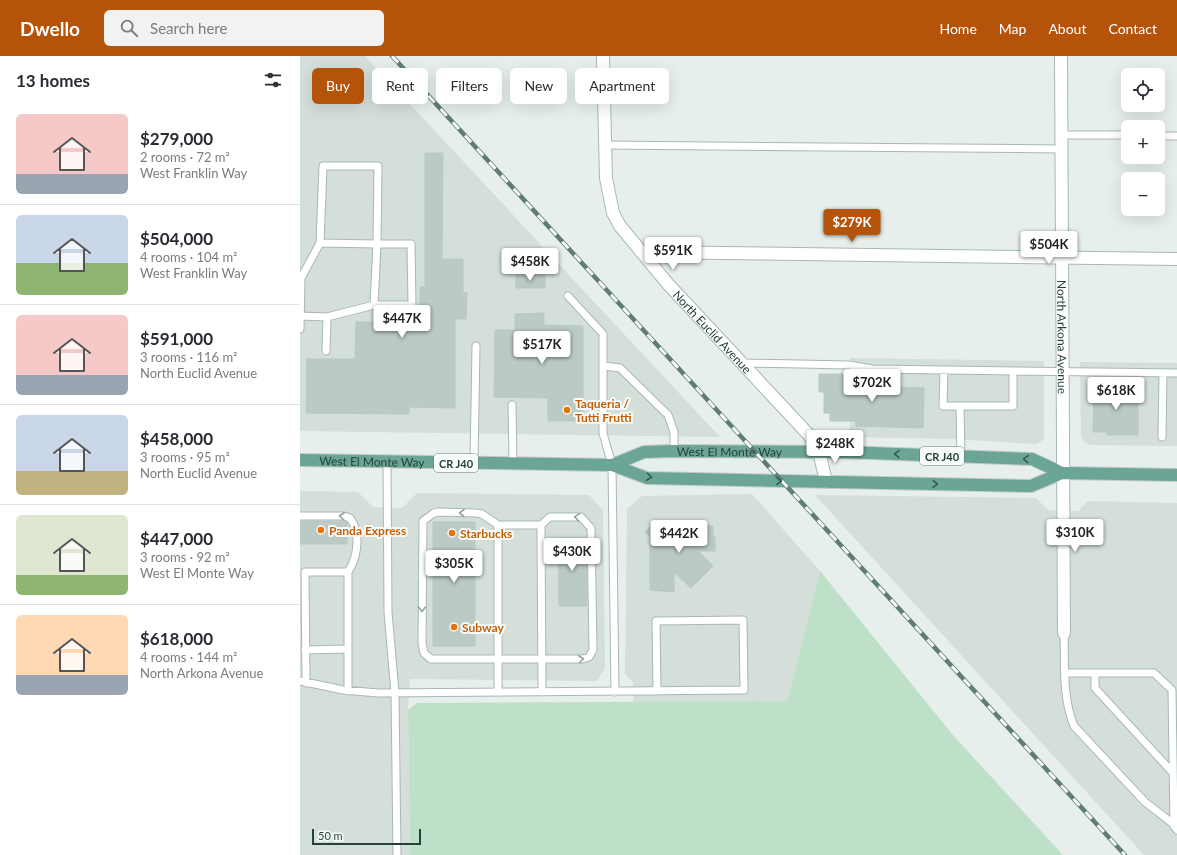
<!DOCTYPE html>
<meta charset="utf-8">
<style>
body{margin:0;font-family:Lato,sans-serif;background:#f2f2f3;color:#2b2b33;height:100vh;display:flex;flex-direction:column;font-size:15px;white-space:nowrap}
*{box-sizing:border-box;margin:0}
p{font-size:13px;color:#7c7c81}
.icon{flex:none;width:22px;height:22px;fill:none;stroke:currentColor;stroke-width:2;stroke-linecap:round;stroke-linejoin:round}
.map{position:relative;flex:1;overflow:hidden}
.details{display:flex;flex-direction:column;background:#fff;width:300px}
.details>*{flex:none}
.guide{position:absolute;left:12px;top:12px;width:380px;height:36px;display:flex;gap:8px}
.fabs{position:absolute;left:821px;top:12px;display:grid;gap:8px}
.fabs a{display:grid;place-items:center;width:44px;height:44px;border-radius:6px;background:#fff;box-shadow:0 4px 16px #0002;font-size:20px}
.scale{position:absolute;left:12px;bottom:10px;width:109px;box-sizing:border-box;padding-left:4px;border:2px solid #24423a;border-top:0;font-size:11px;line-height:14px;white-space:nowrap;color:#24423a;-webkit-text-stroke:3px #f7fbf9;paint-order:stroke}
.price{position:absolute;translate:-50% -34px;padding:0 9px;border-radius:4px;background:#fff;color:#222;font-size:13px;line-height:26px;filter:drop-shadow(0 1px 2px #0008)}
.price::after{content:'';position:absolute;left:50%;top:24px;width:12px;height:9px;margin-left:-6px;background:inherit;clip-path:polygon(0 0,100% 0,50% 100%)}
.price.selected{background:#b45309;color:#fff}
ul{padding:0;list-style:none}
li{display:flex;align-items:center;gap:12px;height:100px;padding:0 16px}
li+li{border-top:1px solid #e1e1e2}
li span{display:grid;place-items:center;flex:none;width:112px;height:80px;border-radius:6px;color:#555}
li>.icon{margin-inline-start:auto}
span .icon{width:48px;height:48px;fill:#fffc;stroke-width:1}
li b{font-size:17px}
h2{display:flex;justify-content:space-between;align-items:center;height:48px;padding:0 16px;font-size:17px}
.tag{padding:0 14px;border-radius:6px;background:#fff;box-shadow:0 4px 16px #0002;font-size:14px;line-height:36px}
.tag.selected{background:#b45309;color:#fff}
header{display:flex;align-items:center;gap:24px;box-sizing:border-box;height:56px;padding:0 20px;background:#b45309;color:#fff}
header strong{font-size:19px}
nav{display:flex;gap:22px;margin-inline-start:auto;font-size:14px}
.search{width:280px;height:36px;background:#f2f2f3;display:flex;align-items:center;gap:10px;box-sizing:border-box;padding:0 14px;border-radius:6px;color:#7c7c81;font-size:15px}
main{display:flex;flex:1;min-height:0}
.map>svg:first-child{display:block}
</style>
<header>
<strong>Dwello</strong>
<div class="search"><svg class="icon" aria-label="search" viewBox="0 0 24 24"><circle cx="10" cy="10" r="6"/><path d="M15 15l6 6"/></svg>Search here</div>
<nav><a>Home</a><a>Map</a><a>About</a><a>Contact</a></nav>
</header>
<main>
<section class="details">
<h2>13 homes<svg class="icon" aria-label="filters" viewBox="0 0 24 24"><path d="M4 7h16M4 17h16"/><circle cx="9" cy="7" r="2"/><circle cx="15" cy="17" r="2"/></svg></h2>
<ul>
<li><span style="background:linear-gradient(#f6c9c9 75%,#9aa5b1 0)"><svg class="icon" aria-label="home" viewBox="0 0 24 24"><path d="M3 11l9-7 9 7M6 9v11h12V9"/></svg></span><div><b>$279,000</b><p>2 rooms · 72 m²</p><p>West Franklin Way</p></div></li>
<li><span style="background:linear-gradient(#c9d6e8 60%,#8fb573 0)"><svg class="icon" aria-label="home" viewBox="0 0 24 24"><path d="M3 11l9-7 9 7M6 9v11h12V9"/></svg></span><div><b>$504,000</b><p>4 rooms · 104 m²</p><p>West Franklin Way</p></div></li>
<li><span style="background:linear-gradient(#f6c9c9 75%,#9aa5b1 0)"><svg class="icon" aria-label="home" viewBox="0 0 24 24"><path d="M3 11l9-7 9 7M6 9v11h12V9"/></svg></span><div><b>$591,000</b><p>3 rooms · 116 m²</p><p>North Euclid Avenue</p></div></li>
<li><span style="background:linear-gradient(#c9d6e8 70%,#c2b280 0)"><svg class="icon" aria-label="home" viewBox="0 0 24 24"><path d="M3 11l9-7 9 7M6 9v11h12V9"/></svg></span><div><b>$458,000</b><p>3 rooms · 95 m²</p><p>North Euclid Avenue</p></div></li>
<li><span style="background:linear-gradient(#dfe7d0 75%,#8fb573 0)"><svg class="icon" aria-label="home" viewBox="0 0 24 24"><path d="M3 11l9-7 9 7M6 9v11h12V9"/></svg></span><div><b>$447,000</b><p>3 rooms · 92 m²</p><p>West El Monte Way</p></div></li>
<li><span style="background:linear-gradient(#ffd9b3 75%,#9aa5b1 0)"><svg class="icon" aria-label="home" viewBox="0 0 24 24"><path d="M3 11l9-7 9 7M6 9v11h12V9"/></svg></span><div><b>$618,000</b><p>4 rooms · 144 m²</p><p>North Arkona Avenue</p></div></li>
</ul>
</section>
<div class="map">
<svg width="877" height="799" viewBox="0 0 877 799">
<rect width="100%" height="100%" fill="#e6efeb"/>
<path fill="#d4dfda" d="M0,0H65L420,381L0,375Z
M550,302L744,305V383L737,388L651,383L550,381Z
M780,306L877,307V390L791,389L785,387L781,380Z
M0,435L58,436L73,451L102,452L117,437L289,439L303,454L305,612L297,625L110,623L108,654L110,799H0Z
M452,438L520,515L487,645L333,646V626L325,618L327,453L342,440Z
M515,439L736,442L748,454L778,455L788,445L877,447V799H844Z"/>
<path fill="#bfe0c8" d="M520,515L652,678L763,799H110L108,654L117,647L487,645Z"/>
<path fill="#bbcac4" stroke="#b8c9c2" d="M125,97H143L142,203H163V237H167L166,263H155V352L109,351V358L6,357L7,303H55L56,266L120,267V231H125Z
M216,219H245V232H216Z
M244,257V269L283,270V365H248V342L194,341L195,274H215V258Z
M519,318H550V330L624,332L623,372L556,370V365H530V357H524V336H519Z
M794,332L838,333V379H807V376H793Z
M0,465L47,466V488H0Z
M356,465L361,470L404,468V470H413V481H415V495H398L413,510L391,532L374,516V536L350,534V481L345,476Z
M133,466H175V590H133Z
M258,482H286L287,550H259Z"/>
<g fill="none" stroke-linecap="round" stroke-linejoin="round">
<g stroke="#a8b8b2" stroke-width="9">
<path id="lane" d="M761,79H828
M858,80H877
M305,89L761,93
M268,240L303,278V377L312,409L315,636
M0,260L27,261L26,295
M27,261L74,249L77,188H111L112,249H74
M0,273L1,222L20,187L23,110H78L77,188L20,187
M443,307L549,309L572,313L877,317
M304,310L320,312L368,359L374,376V395
M644,314L643,350H713V315
M212,349L213,408
M660,350L661,400
M862,381L863,317
M87,406L88,556L95,637L97,799
M174,407L176,290
M0,460H44L50,462C61,477 58,501 48,516
M198,469L182,458L176,457L138,456L134,457L123,465L122,587L124,597L131,603H282L289,601L293,594L291,472L281,461H250L241,469
M764,577C765,608 762,641 774,670L845,746L876,770
M5,594L48,593
M765,617H854L872,634L874,770L877,774
M795,617V632L873,717
M0,625L43,634L78,637L444,634L443,564L356,565L357,635
M6,627L5,516H48V635
M198,636V469H241L242,636"/>
</g>
<g stroke="#a8b8b2" stroke-width="14">
<g id="street">
<path id="s1" d="M303,0L306,122L313,157L320,170L368,228L509,379L519,395L526,426"/>
<path id="s2" d="M761,0L764,577"/>
<path d="M343,196L877,203"/>
</g>
</g>
<g stroke="#c2cac8" stroke-width="14">
<g id="primary">
<path id="s3" d="M0,404L312,409L347,422L731,430L762,417L877,419"/>
<path id="s4" d="M312,409L344,396L374,395L543,396L732,403L762,417"/>
</g>
</g>
<use href="#lane" stroke="#fff" stroke-width="7"/>
<use href="#street" stroke="#fff" stroke-width="12"/>
<use href="#primary" stroke="#6aa596" stroke-width="12"/>
<g stroke="#5f7d75" stroke-width="4.5">
<path id="rail" d="M92,0L825,799"/>
</g>
<use href="#rail" stroke="#f7fbf9" stroke-width="3" stroke-dasharray="9" stroke-linecap="butt"/>
</g>
<defs><path id="oneway-chevron" d="M-2-3.5L2.5 0L-2 3.5" fill="none" stroke-width="1.6" stroke-linecap="round" stroke-linejoin="round"/></defs>
<g stroke="#365b51">
<use href="#oneway-chevron" transform="translate(597 398) rotate(-178)"/>
<use href="#oneway-chevron" transform="translate(726 403) rotate(-176)"/>
<use href="#oneway-chevron" transform="translate(349 421) rotate(8)"/>
<use href="#oneway-chevron" transform="translate(479 425) rotate(1)"/>
<use href="#oneway-chevron" transform="translate(635 428) rotate(1)"/>
</g>
<g stroke="#92a09c">
<use href="#oneway-chevron" transform="translate(162 457) rotate(-179)"/>
<use href="#oneway-chevron" transform="translate(42 460) rotate(-173)"/>
<use href="#oneway-chevron" transform="translate(277 461) rotate(-171)"/>
<use href="#oneway-chevron" transform="translate(122 553) rotate(90)"/>
<use href="#oneway-chevron" transform="translate(281 603) rotate(-7)"/>
</g>
<g fill="#e8710a" stroke="#f7fbf9" stroke-width="1.5">
<circle cx="267" cy="354" r="4"/>
<circle cx="21" cy="474" r="4"/>
<circle cx="152" cy="477" r="4"/>
<circle cx="154" cy="571" r="4"/>
</g>
<g text-anchor="middle" dominant-baseline="central" stroke-width="4" stroke-linejoin="round" paint-order="stroke">
<g fill="#f7fbf9" stroke="#637a73" stroke-width="1">
<rect x="620" y="391" width="44" height="18" rx="3"/>
<rect x="134" y="398" width="44" height="18" rx="3"/>
</g>
<g font-size="11" font-weight="bold" fill="#24423a">
<text x="642" y="400">CR J40</text>
<text x="156" y="407">CR J40</text>
</g>
<g font-size="12" fill="#24423a" stroke="#f7fbf9">
<text stroke="none"><textPath href="#s1" startOffset="313">North Euclid Avenue</textPath></text>
<text stroke="none"><textPath href="#s2" startOffset="281">North Arkona Avenue</textPath></text>
<text stroke="none"><textPath href="#s4" startOffset="120">West El Monte Way</textPath></text>
<text stroke="none"><textPath href="#s3" startOffset="72">West El Monte Way</textPath></text>
</g>
<g font-size="12" font-weight="bold" fill="#c56008" stroke="#f7fbf9" text-anchor="start">
<text x="275" y="347">Taqueria /<tspan x="275" dy="14">Tutti Frutti</tspan></text>
<text x="29" y="474">Panda Express</text>
<text x="160" y="477">Starbucks</text>
<text x="162" y="571">Subway</text>
</g>
</g>
</svg>
<div class="fabs">
<a><svg class="icon" aria-label="locate" viewBox="0 0 24 24"><circle cx="12" cy="12" r="6"/><path d="M12 2v4M12 18v4M2 12h4M18 12h4"/></svg></a>
<a>+</a>
<a>−</a>
</div>
<div class="scale">50 m</div>
<b class="price selected" style="left:552px;top:187px">$279K</b>
<b class="price" style="left:749px;top:209px">$504K</b>
<b class="price" style="left:373px;top:215px">$591K</b>
<b class="price" style="left:230px;top:226px">$458K</b>
<b class="price" style="left:102px;top:283px">$447K</b>
<b class="price" style="left:242px;top:309px">$517K</b>
<b class="price" style="left:572px;top:347px">$702K</b>
<b class="price" style="left:816px;top:355px">$618K</b>
<b class="price" style="left:535px;top:408px">$248K</b>
<b class="price" style="left:775px;top:497px">$310K</b>
<b class="price" style="left:379px;top:498px">$442K</b>
<b class="price" style="left:272px;top:516px">$430K</b>
<b class="price" style="left:154px;top:528px">$305K</b>
<div class="guide">
<a class="tag selected">Buy</a>
<a class="tag">Rent</a>
<a class="tag">Filters</a>
<a class="tag">New</a>
<a class="tag">Apartment</a>
</div>
</div>
</main>
